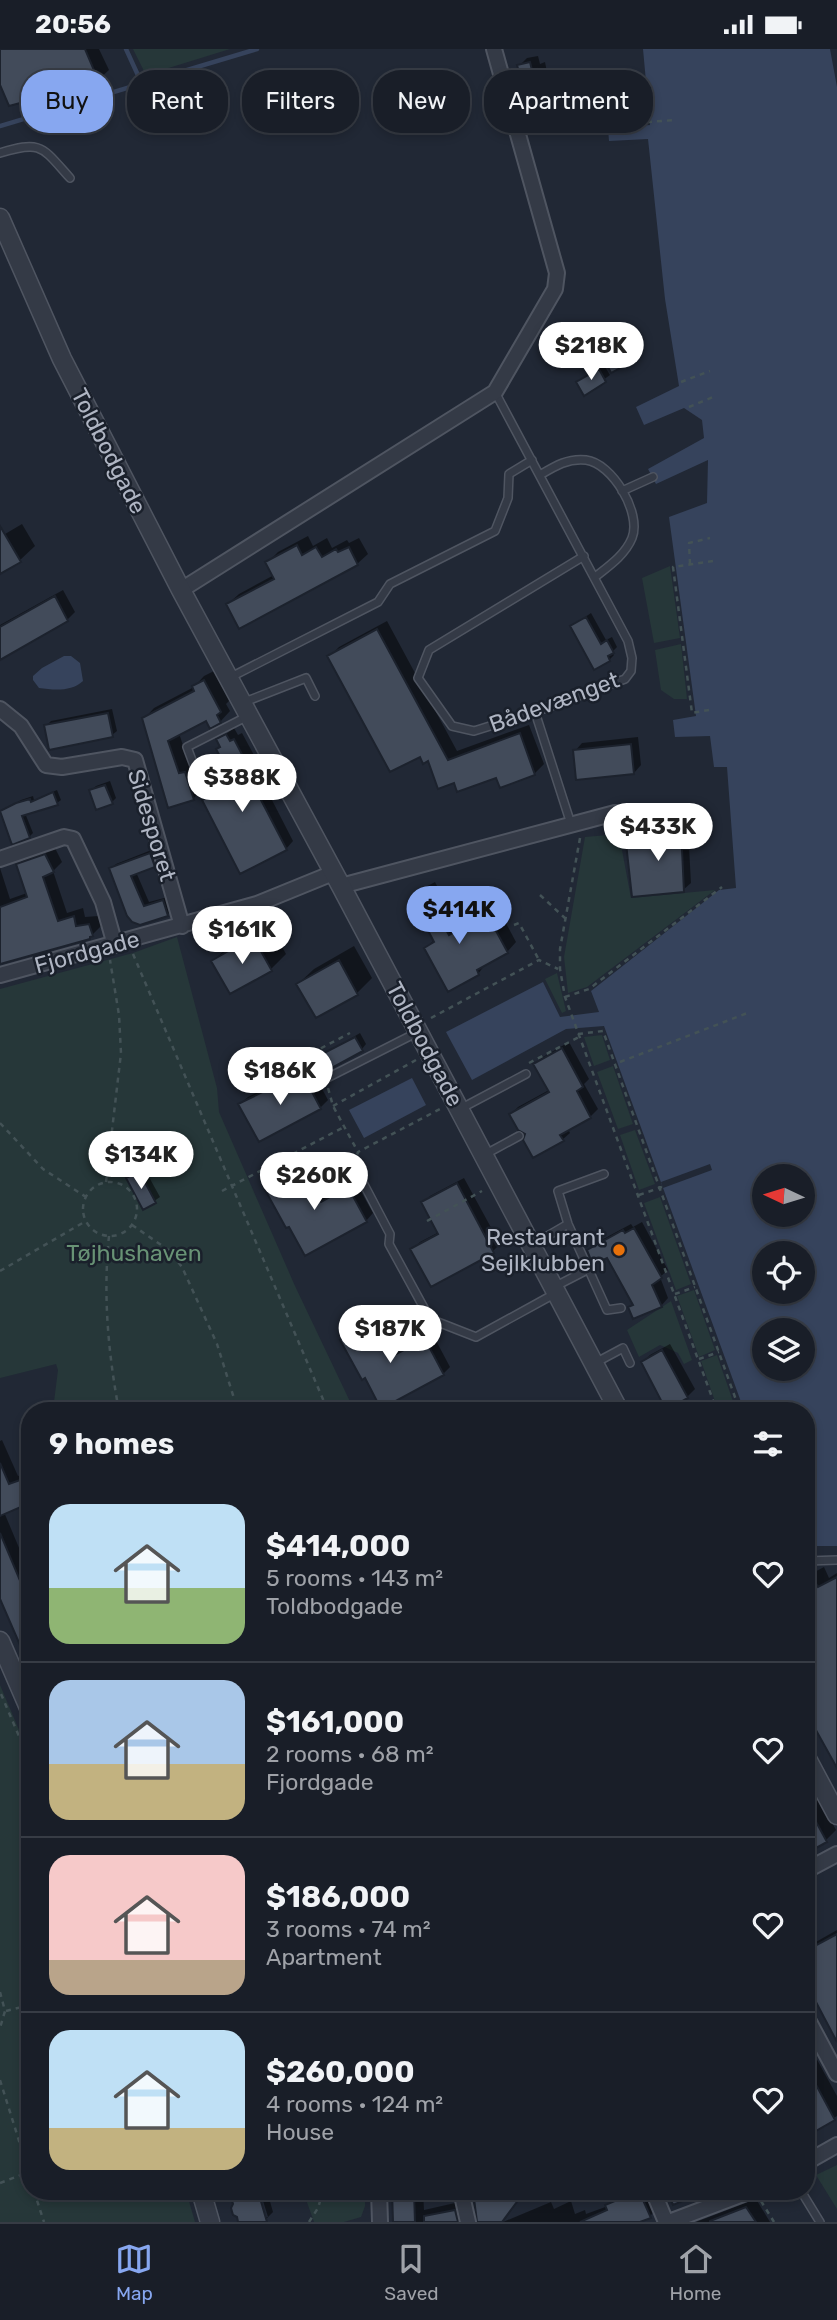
<!DOCTYPE html>
<meta charset="utf-8">
<style>
body{margin:0;font-family:Rubik,sans-serif;background:#222730;color:#f1f3f6;height:100vh;display:flex;flex-direction:column;font-size:26px;white-space:nowrap}
*{box-sizing:border-box;margin:0}
p{font-size:23px;color:#9fa2a8}
.icon{flex:none;width:38px;height:38px;fill:none;stroke:currentColor;stroke-width:2;stroke-linecap:round;stroke-linejoin:round}
.map{position:relative;flex:1;overflow:hidden}
.details{position:absolute;left:21px;top:1353px;width:794px;height:798px;display:flex;flex-direction:column;background:#191e28;border-radius:28px;box-shadow:0 4px 10px #0003,0 0 0 2px #373c45}
.details>*{flex:none}
.hud{position:absolute;left:21px;top:21px;width:796px;height:63px;display:flex;gap:14px}
.needle{width:46px;rotate:274deg}
.fabs{position:absolute;left:752px;top:1115px;display:grid;gap:14px}
.fabs a{display:grid;place-items:center;width:63px;height:63px;border-radius:50%;background:#191e28;box-shadow:0 4px 10px #0003,0 0 0 2px #373c45;font-size:35px}
.price{position:absolute;translate:-50% -60px;padding:0 16px;border-radius:24px;background:#fff;color:#222;font-size:23px;line-height:46px;filter:drop-shadow(0 2px 4px #0008)}
.price::after{content:'';position:absolute;left:50%;top:42px;width:21px;height:16px;margin-left:-10px;background:inherit;clip-path:polygon(0 0,100% 0,50% 100%)}
.price.active{background:#87a7f0;color:#111}
ul{padding:0;list-style:none}
li{display:flex;align-items:center;gap:21px;height:175px;padding:0 28px}
li+li{border-top:2px solid #373c45}
li span{display:grid;place-items:center;flex:none;width:196px;height:140px;border-radius:21px;color:#555}
li>.icon{margin-inline-start:auto}
span .icon{width:84px;height:84px;fill:#fffc;stroke-width:1}
li b{font-size:30px}
h2{display:flex;justify-content:space-between;align-items:center;height:84px;padding:0 28px;font-size:30px}
.chip{padding:0 24px;border-radius:28px;background:#191e28;box-shadow:0 4px 10px #0003,0 0 0 2px #373c45;font-size:24px;line-height:63px}
.chip.active{background:#87a7f0;color:#111}
.status{display:flex;justify-content:space-between;align-items:center;height:49px;padding:0 35px;background:#191e28;direction:ltr}
.status svg{height:19px;fill:currentColor}
.menu{display:flex;justify-content:space-around;align-items:center;height:98px;border-top:2px solid #373c45;background:#191e28;font-size:19px;color:#9fa2a8}
.menu a{display:grid;justify-items:center;gap:4px}
.menu .active{color:#87a7f0}
.map>svg:first-child{display:block}
</style>
<div class="status"><b>20:56</b><svg viewBox="0 0 49 12"><path d="M0 12V9h3v3zM5 12V6h3v6zM10 12V3h3v9zM15 12V0h3v12zM26 1h20v11H26zM47 4h2v5h-2z"/></svg></div>
<div class="map">
<svg width="837" height="2173" viewBox="0 0 837 2173">
<rect width="100%" height="100%" fill="#212835"/>
<path fill="#263739" d="M133,0H230L146,26Z
M670,517L680,589L654,594L642,529Z
M681,595L687,650H674L661,641L655,601Z
M619,785L631,849L715,841L587,938L568,944L564,908L585,788Z
M177,888L217,1039L219,1063L295,1237L354,1361H53L58,1321L56,1315L0,1329V940L133,904Z
M557,924L566,962L562,964L545,930Z
M602,986L610,1011L594,1017L584,988Z
M613,1017L633,1075L618,1080L597,1023Z
M635,1081L655,1135L639,1141L620,1086Z
M660,1148L691,1235L676,1241L644,1154Z
M694,1241L715,1301L699,1308L677,1247Z
M671,1252L692,1311L684,1315L678,1304L660,1296L639,1308L627,1281Z
M717,1306L736,1361H718L701,1312Z
M0,1636L30,1707V2142H186L195,2173H0Z
M837,2116V2160L816,2126Z
M303,2142H365V2157L361,2168L344,2173H314Z"/>
<path fill="#36435c" fill-rule="evenodd" d="M643,0H830L837,38V1497H807V1362L744,1361L604,977L566,980L472,1031L446,983L543,933L560,968L599,963L591,942L719,841L736,839L727,718H714L710,687L675,688L673,671L696,667L669,468L707,454L708,411L656,435L648,420L704,389L702,371L684,359L644,376L636,358L679,337L665,250L648,90L609,92L608,80L650,76ZM765,1127H803V1166H765ZM765,1204H803V1242H765ZM765,1281H803V1320H765Z
M64,607H71L80,614L83,632C71,643 54,641 39,639L33,631V627L42,619Z
M412,1029L426,1056L364,1089L349,1061Z"/>
<path fill="#212835" d="M710,1115L712,1121L663,1139L661,1133Z"/>
<path fill="#0007" d="M0,0H99L109,21L98,31L10,55L0,32Z
M538,7L540,15L545,13L547,23L550,22L551,27L555,26L564,64L556,72L519,17L527,9Z
M627,297L633,308L612,322L606,311Z
M604,316L610,326L585,344L578,333Z
M22,475L35,497L19,512L0,523V488Z
M308,487L313,497L327,489L332,499L347,491L349,494L359,489L368,505L357,515L228,555L239,545L274,526L268,513L278,503Z
M63,541L75,563L67,571L0,609V576Z
M591,564L606,591L612,588L617,598L612,603L614,606L609,611L572,577Z
M387,572L457,702L529,676L544,715L534,725L455,732L429,710L420,706L330,607L339,598Z
M214,622L230,651L226,655L230,662L220,673L206,670L179,684L189,715L196,713L203,739L193,750L144,670L154,659L194,638L204,627Z
M112,660L117,682L112,686L46,677L51,672Z
M234,679L238,686L242,684L255,708L253,710L256,716L255,718L293,792L286,800L204,751L212,743L234,731L218,700L221,697L218,691Z
M638,688L641,716L634,724L575,702L582,694Z
M110,732L116,749L112,753L91,742L96,737Z
M57,741L61,751L57,754L25,764L33,784L29,788L1,763L21,751L33,747L34,751Z
M695,772L697,790L689,798L691,834L683,841L628,795L636,787L645,786L649,782H665L673,773Z
M54,797L62,813L53,822L67,864L83,859L85,868L98,867L101,877L89,889L0,913V819L10,850L27,844L18,816L27,807Z
M154,800L159,811L154,816L136,823L149,853L168,848L172,860L168,865L140,874L111,820L116,815Z
M435,833L458,877L469,872L470,874L498,859L516,893L507,903L487,913L478,925L426,899L435,890L413,849L422,840Z
M269,874L286,905L271,920L213,912L229,897Z
M354,897L372,929L357,944L298,935L314,920Z
M360,984L366,995L362,1000L322,1007Z
M569,993L589,1030L584,1035L598,1060L590,1068L568,1080L570,1084L562,1091L527,1084L511,1065L518,1058L549,1041L535,1015L543,1008Z
M310,1017L328,1051L320,1059L240,1055L248,1048Z
M307,1115L323,1146L327,1144L328,1147L355,1132L373,1164L366,1172L289,1175L266,1139L273,1132Z
M144,1119L160,1148L144,1159L128,1130Z
M464,1129L500,1195L493,1202L413,1200L420,1193L439,1183L423,1154L430,1147Z
M642,1173L668,1221L660,1228L668,1249L661,1257L630,1258L634,1255L608,1206L589,1201L596,1194L631,1175L633,1178Z
M383,1267L399,1298L403,1296L404,1299L432,1284L450,1318L443,1325L366,1327L342,1292L349,1284Z
M670,1295L695,1340L687,1348L643,1313L650,1306Z
M516,1351L522,1362H502L503,1358Z
M2,1391L18,1427L29,1423L30,1425V1452L4,1463L30,1525V1615L0,1545V1392Z
M824,1518L829,1529L837,1524V1715L807,1658V1527Z
M807,1726L836,1781L826,1791L807,1802Z
M837,1881V1989L807,1932V1898Z
M815,2007L837,2047V2067L807,2085V2011Z
M232,2142H256L264,2168H268L260,2142H267L273,2163L266,2170L256,2173H240Z
M393,2142H423L424,2161L464,2152L470,2171L477,2173H395Z
M474,2142H525L503,2173L551,2153L554,2160L571,2152L575,2165L585,2161L586,2165L608,2157L618,2146L616,2142H652L659,2158L650,2167L634,2173H479Z
M756,2150L770,2173H696Z"/>
<g fill="none" stroke-linecap="round" stroke-linejoin="round">
<path stroke="#36435c" stroke-width="4.5" d="M126,0L142,35
M0,77L257,0"/>
</g>
<path fill="#424b5a" stroke="#1c222d" stroke-width="2" d="M0,0H85L99,33L9,57L0,36Z
M530,13L532,21L537,20L540,30L543,29L544,34L548,33L557,73L536,78L527,41L524,42L517,16Z
M622,300L629,314L611,324L604,310Z
M599,320L606,333L584,347L576,333Z
M0,477L21,513L0,525Z
M297,496L302,506L316,498L322,508L336,500L338,503L349,498L358,516L239,580L226,555L274,530L265,513Z
M55,547L68,572L0,611V578Z
M586,568L601,595L607,591L614,604L608,607L610,612L594,621L570,577Z
M377,580L448,711L520,684L535,726L500,739L496,729L457,743L454,734L438,740L428,712L423,715L420,708L390,723L327,607Z
M204,631L221,663L217,666L221,674L210,680L206,672L168,692L179,724L185,723L194,751L168,759L142,669L194,642L192,637Z
M108,664L113,688L49,701L44,676Z
M226,685L230,692L234,690L248,717L246,718L250,725L248,726L287,801L240,825L202,751L234,734L216,700L220,698L216,690Z
M631,695L634,725L576,731L573,701Z
M105,736L113,755L96,761L89,741Z
M53,743L58,756L22,767L30,789L12,796L0,762L16,754L30,750L31,753Z
M688,779L690,800H682L684,843L632,848L626,794L640,793V789L664,788L663,780Z
M150,804L155,818L131,827L144,857L163,851L168,867L140,876L132,873L127,867L109,819Z
M45,805L54,823L43,828L58,872L74,867L76,877L89,875L93,887L90,888V890L0,915V858L27,848L16,815Z
M425,842L449,886L459,880L460,883L488,867L508,904L477,921L479,926L448,943L424,899L434,893L411,849Z
M253,888L272,922L230,945L211,912Z
M339,911L358,946L316,969L296,935Z
M355,988L363,1002L328,1021L320,1006Z
M562,999L583,1038L577,1042L591,1069L560,1086L564,1092L533,1109L523,1091L525,1085L518,1081L509,1065L549,1043L533,1015Z
M302,1024L321,1060L259,1093L238,1055Z
M299,1120L316,1152L319,1150L321,1153L348,1138L367,1173L305,1207L289,1178L286,1179L264,1139Z
M139,1122L156,1154L143,1161L126,1129Z
M457,1134L494,1204L431,1238L410,1200L438,1185L421,1153Z
M634,1179L662,1229L652,1236L662,1258L633,1270L628,1258L633,1256L607,1209L593,1216L587,1201L623,1181L625,1184Z
M375,1273L392,1304L395,1302L396,1305L425,1290L444,1326L381,1360L365,1329L362,1331L340,1291Z
M662,1301L688,1349L666,1361L641,1313Z
M0,1414L9,1435L20,1431L30,1454L0,1467Z
M0,1484L21,1534L30,1530V1619L0,1550Z
M807,1518L818,1538L837,1528V1719L807,1665Z
M807,1756L827,1793L807,1804Z
M837,1885V1993L807,1936V1901Z
M807,2019L835,2071L807,2087Z
M229,2142H258L267,2173H238L237,2168L233,2166L231,2159L233,2155Z
M392,2142H414L415,2173H393Z
M473,2142H525L502,2173H477Z
M639,2142L651,2169L640,2173H580L607,2161L605,2156Z
M667,2142H707L673,2156Z
M746,2158L756,2173H710V2172Z
M455,2161L458,2173H424V2167Z"/>
<g fill="none" stroke-linecap="round" stroke-linejoin="round">
<g stroke="#4f5561" stroke-width="10">
<path id="service" d="M0,104C42,91 42,98 70,129
M495,343L628,592L632,609L631,622L625,630L535,663L474,682L452,677L418,629L429,601L584,507
M540,426C555,417 568,409 586,411C612,414 642,464 632,489C625,506 609,517 595,528
M622,442L653,428
M229,629L378,553L390,535L495,482L508,449L509,425L532,411
M242,654L306,629L315,647
M535,663L571,775
M199,730L187,698L248,667
M325,1030L418,983
M460,1060L526,1025
M484,1106L519,1087
M604,1125L558,1142L568,1175L607,1261L621,1259
M314,1134L335,1122L359,1126L390,1185L389,1195L430,1270L476,1288L556,1244
M532,1196L568,1175
M554,1238L589,1220
M595,1314L623,1299L630,1314
M807,1512L837,1511
M801,2142L820,2173"/>
</g>
<g stroke="#4f5561" stroke-width="18">
<path id="minor" d="M181,541L495,343L555,240L557,224L494,0
M0,660L21,677L46,716L62,718L122,708L135,711L182,877
M0,810L64,788L73,790L103,853L115,896
M341,837L615,764
M0,926L257,855L333,824
M807,1821L837,1805
M807,1969L837,2025
M807,2113L837,2096
M379,2142L380,2173
M461,2142L468,2173
M653,2142L666,2173
M669,2173L751,2142"/>
</g>
<g stroke="#4f5561" stroke-width="21">
<path id="tertiary" d="M0,169L62,310L181,541L341,837L619,1362
M0,1592L30,1661
M807,1710L837,1766
M201,2142L210,2173"/>
</g>
<path stroke="#435256" stroke-width="2.5" stroke-dasharray="5 5" stroke-linecap="butt" d="M647,73L676,71
M681,333L710,322
M689,358L713,348
M713,512L673,518L692,664L714,660
M690,515L689,494L710,489
M580,789L560,900V920L565,948L717,1362
M540,846L566,870
M514,876L519,874L539,911
M133,905L328,1362
M565,948L589,940L722,838
M431,969L539,911L558,920
M578,985L603,982L740,1362
M312,1004L350,984
M620,1013L750,963
M529,1014L579,988
M260,1032L312,1004L320,1020
M328,1039L333,1057L358,1103
M333,1057L416,1011
M0,1074L43,1120L86,1148
M354,1115L358,1103L440,1060
M106,1133L121,1004L119,966L110,911
M83 1160a27 27 0 1 1 54 0a27 27 0 1 1-54 0Z
M222,1142L344,1078
M639,1146L662,1138
M427,1172L482,1142
M132,1176L170,1202L182,1218L217,1295L238,1362
M109,1187C103,1246 108,1303 119,1362
M0,1222L86,1172
M675,1245L695,1238
M699,1310L719,1303
M1,1645L30,1713
M0,1943L5,1962L0,1979
M6,1962L30,1956
M0,2031L30,2127
M0,2134L29,2123
M34,2142L44,2173
M764,2149L778,2142
M761,2152L774,2173
M309,2173L318,2159L323,2142"/>
<use href="#service" stroke="#343a46" stroke-width="7"/>
<use href="#minor" stroke="#343a46" stroke-width="14"/>
<use href="#tertiary" stroke="#343a46" stroke-width="18"/>
</g>
<circle fill="#e8710a" stroke="#1a202b" stroke-width="2.5" cx="619" cy="1201" r="7"/>
<g text-anchor="middle" dominant-baseline="central" stroke-width="5" stroke-linejoin="round" paint-order="stroke">
<g font-size="23" fill="#afb5c3" stroke="#1a202b">
<text transform="translate(109 402) rotate(63)">Toldbodgade</text>
<text transform="translate(554 653) rotate(-20)">Bådevænget</text>
<text transform="translate(152 776) rotate(73)">Sidesporet</text>
<text transform="translate(87 903) rotate(-15)">Fjordgade</text>
<text transform="translate(425 995) rotate(62)">Toldbodgade</text>
</g>
<g font-size="23" fill="#afb5c3" stroke="#1a202b" text-anchor="end">
<text x="605" y="1188">Restaurant<tspan x="605" dy="26">Sejlklubben</tspan></text>
</g>
<g font-size="23" fill="#689275" stroke="#1a202b">
<text x="134" y="1204">Tøjhushaven</text>
</g>
</g>
</svg>
<div class="fabs">
<a><svg class="needle" viewBox="-14 -14 28 28"><path d="M0-13l5 13h-10z" fill="#e53935"/><path d="M0 13l5-13h-10z" fill="#9fa2a8"/></svg></a>
<a><svg class="icon" aria-label="locate" viewBox="0 0 24 24"><circle cx="12" cy="12" r="6"/><path d="M12 2v4M12 18v4M2 12h4M18 12h4"/></svg></a>
<a><svg class="icon" aria-label="layers" viewBox="0 0 24 24"><path d="M12 4l9 5-9 5-9-5zM3 14l9 5 9-5"/></svg></a>
</div>
<b class="price" style="left:591px;top:333px">$218K</b>
<b class="price" style="left:242px;top:765px">$388K</b>
<b class="price" style="left:658px;top:814px">$433K</b>
<b class="price active" style="left:459px;top:897px">$414K</b>
<b class="price" style="left:242px;top:917px">$161K</b>
<b class="price" style="left:280px;top:1058px">$186K</b>
<b class="price" style="left:141px;top:1142px">$134K</b>
<b class="price" style="left:314px;top:1163px">$260K</b>
<b class="price" style="left:390px;top:1316px">$187K</b>
<div class="hud">
<a class="chip active">Buy</a>
<a class="chip">Rent</a>
<a class="chip">Filters</a>
<a class="chip">New</a>
<a class="chip">Apartment</a>
</div>
<section class="details">
<h2>9 homes<svg class="icon" aria-label="filters" viewBox="0 0 24 24"><path d="M4 7h16M4 17h16"/><circle cx="9" cy="7" r="2"/><circle cx="15" cy="17" r="2"/></svg></h2>
<ul>
<li><span style="background:linear-gradient(#bfe0f5 60%,#8fb573 0)"><svg class="icon" aria-label="home" viewBox="0 0 24 24"><path d="M3 11l9-7 9 7M6 9v11h12V9"/></svg></span><div><b>$414,000</b><p>5 rooms · 143 m²</p><p>Toldbodgade</p></div><svg class="icon" aria-label="heart" viewBox="0 0 24 24"><path d="M12 20l-8-8c-3-5 5-10 8-4 3-6 11-1 8 4z"/></svg></li>
<li><span style="background:linear-gradient(#a9c7e8 60%,#c2b280 0)"><svg class="icon" aria-label="home" viewBox="0 0 24 24"><path d="M3 11l9-7 9 7M6 9v11h12V9"/></svg></span><div><b>$161,000</b><p>2 rooms · 68 m²</p><p>Fjordgade</p></div><svg class="icon" aria-label="heart" viewBox="0 0 24 24"><path d="M12 20l-8-8c-3-5 5-10 8-4 3-6 11-1 8 4z"/></svg></li>
<li><span style="background:linear-gradient(#f6c9c9 75%,#b9a48a 0)"><svg class="icon" aria-label="home" viewBox="0 0 24 24"><path d="M3 11l9-7 9 7M6 9v11h12V9"/></svg></span><div><b>$186,000</b><p>3 rooms · 74 m²</p><p>Apartment</p></div><svg class="icon" aria-label="heart" viewBox="0 0 24 24"><path d="M12 20l-8-8c-3-5 5-10 8-4 3-6 11-1 8 4z"/></svg></li>
<li><span style="background:linear-gradient(#bfe0f5 70%,#c2b280 0)"><svg class="icon" aria-label="home" viewBox="0 0 24 24"><path d="M3 11l9-7 9 7M6 9v11h12V9"/></svg></span><div><b>$260,000</b><p>4 rooms · 124 m²</p><p>House</p></div><svg class="icon" aria-label="heart" viewBox="0 0 24 24"><path d="M12 20l-8-8c-3-5 5-10 8-4 3-6 11-1 8 4z"/></svg></li>
</ul>
</section>
</div>
<nav class="menu">
<a class="active"><svg class="icon" aria-label="map" viewBox="0 0 24 24"><path d="M3 6l6-2 6 2 6-2v14l-6 2-6-2-6 2zM9 4v14M15 6v14"/></svg>Map</a>
<a><svg class="icon" aria-label="saved" viewBox="0 0 24 24"><path d="M7 4h10v16l-5-4-5 4z"/></svg>Saved</a>
<a><svg class="icon" aria-label="home" viewBox="0 0 24 24"><path d="M3 11l9-7 9 7M6 9v11h12V9"/></svg>Home</a>
</nav>
